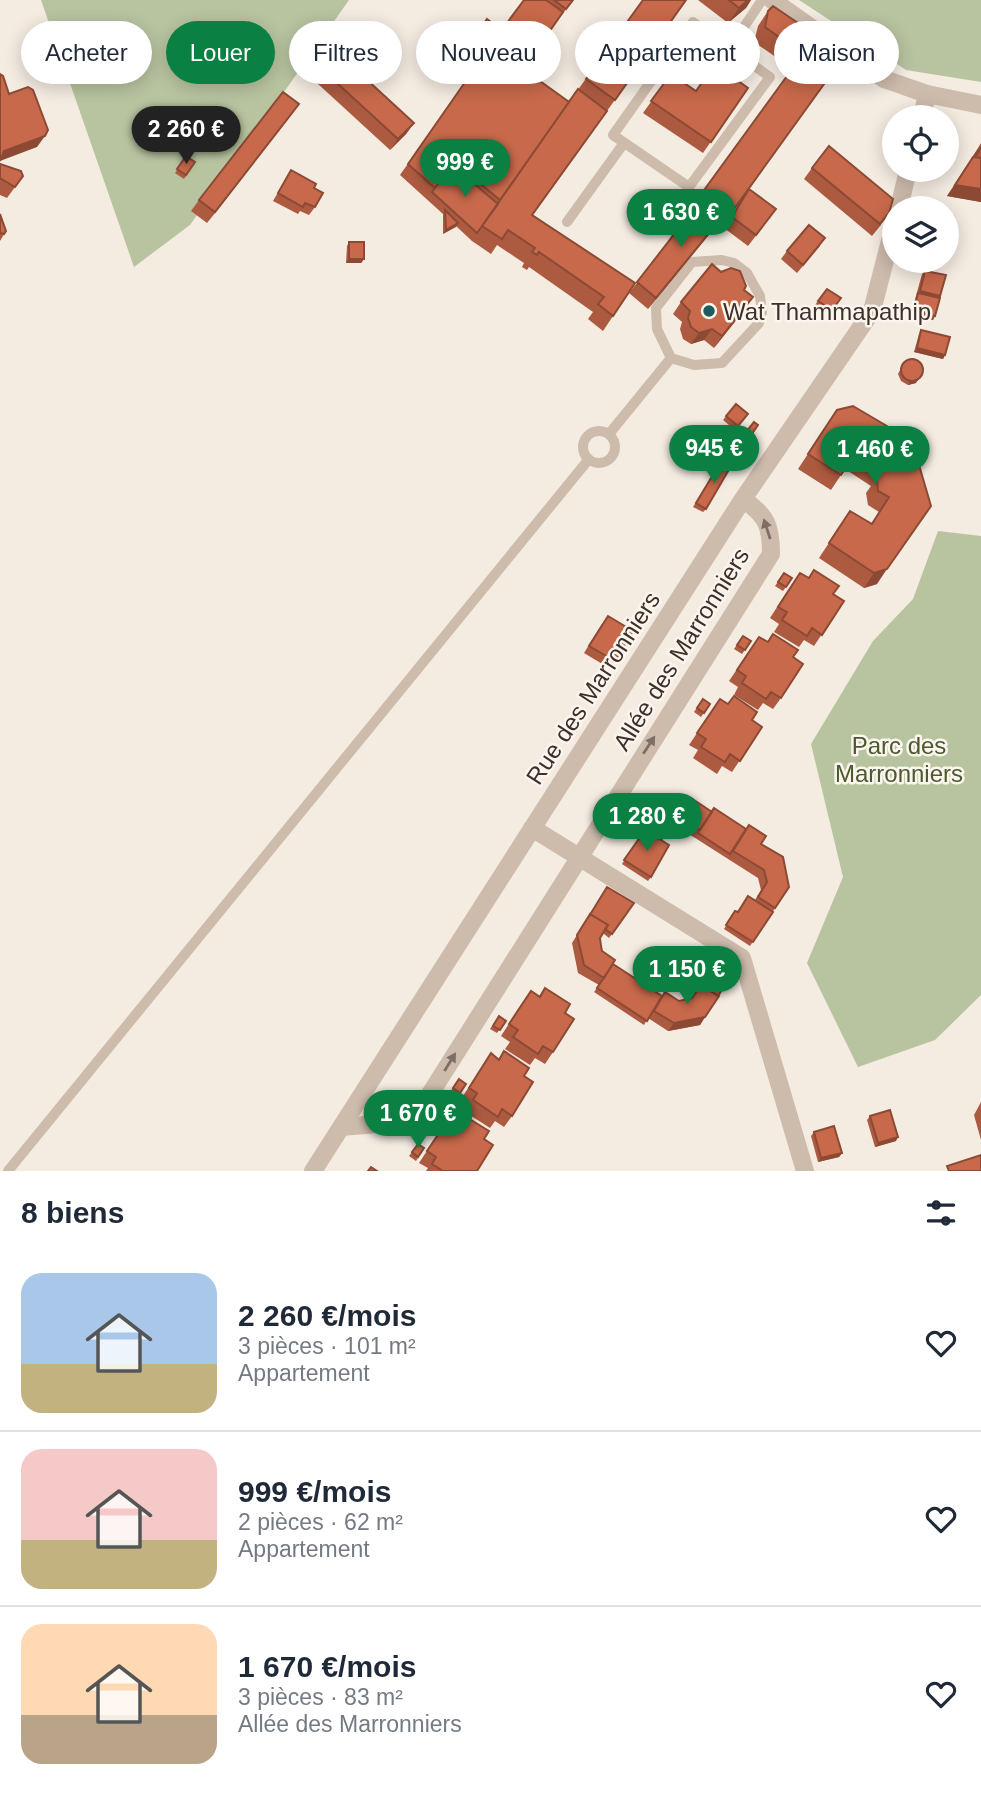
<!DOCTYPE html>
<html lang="fr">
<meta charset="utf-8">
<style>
body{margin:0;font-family:Arial,sans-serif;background:#f2f2f3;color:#1f2937;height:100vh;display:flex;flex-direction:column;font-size:26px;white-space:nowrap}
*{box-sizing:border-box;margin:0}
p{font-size:23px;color:#747a83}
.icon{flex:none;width:38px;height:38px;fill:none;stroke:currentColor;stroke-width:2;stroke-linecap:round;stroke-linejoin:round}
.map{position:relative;height:1171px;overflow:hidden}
.sheet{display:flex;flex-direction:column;background:#fff;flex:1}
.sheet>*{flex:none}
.hud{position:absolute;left:21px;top:21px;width:940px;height:63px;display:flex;gap:14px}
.tools{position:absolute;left:882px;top:105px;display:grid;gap:14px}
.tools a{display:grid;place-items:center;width:77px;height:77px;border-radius:50%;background:#fff;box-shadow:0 4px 18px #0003;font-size:35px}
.price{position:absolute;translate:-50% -60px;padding:0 16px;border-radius:24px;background:#0b8043;color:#fff;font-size:23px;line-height:46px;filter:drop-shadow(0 2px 4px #0008)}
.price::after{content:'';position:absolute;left:50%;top:42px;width:21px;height:16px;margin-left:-10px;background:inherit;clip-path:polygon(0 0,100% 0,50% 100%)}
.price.active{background:#222;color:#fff}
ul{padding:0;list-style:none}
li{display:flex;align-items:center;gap:21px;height:175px;padding:0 21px}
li+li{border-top:2px solid #e0e1e3}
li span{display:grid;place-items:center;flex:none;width:196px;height:140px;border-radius:21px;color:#555}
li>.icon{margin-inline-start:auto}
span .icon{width:84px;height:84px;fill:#fffc;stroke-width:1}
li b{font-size:30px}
h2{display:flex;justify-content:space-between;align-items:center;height:84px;padding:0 21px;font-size:30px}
.chip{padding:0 24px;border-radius:32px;background:#fff;box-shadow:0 4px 18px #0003;font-size:24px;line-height:63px}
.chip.active{background:#0b8043;color:#fff}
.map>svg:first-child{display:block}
</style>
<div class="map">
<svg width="981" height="1171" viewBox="0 0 981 1171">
<rect width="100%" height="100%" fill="#f4ebe1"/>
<path fill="#b8c4a0" d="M41,0H349L190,225L134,267Z
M799,0H981V82L906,70Z
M938,531L981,536V995L935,1040L858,1067L807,963L843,877L811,744L873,641L913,599Z"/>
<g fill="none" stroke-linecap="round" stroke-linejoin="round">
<path stroke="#cdbbac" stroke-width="10" d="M693,22L770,77L689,187L613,135Z
M730,48L762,0
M567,222L624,143
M583 447a16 16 0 1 1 32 0a16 16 0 1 1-32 0Z
M609,434L671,358L694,365L722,363L759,323L762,312L760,296L747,273L734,263L722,260L692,262L656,308L657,329L671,358
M8,1171L589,459"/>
<path stroke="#cdbbac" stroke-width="18" d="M772,0L884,79L927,94L981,105
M922,117L927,94
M899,208L908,170
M532,828L742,958L805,1171
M341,1127L413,1121L771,554C771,526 767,516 743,499
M313,1171L743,499L872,311L894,225"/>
</g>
<path fill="#ac5a40" d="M524,0H573L558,20H557L523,69L569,102L643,0H686L533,215L635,283L603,331L588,319L593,312L529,267L527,270L522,267L524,263L497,245L491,254L472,241L475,237L472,241L456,226L443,234V214L400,175L490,47L475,36L487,19L502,30Z
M698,0H751L746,8L728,23Z
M768,11L845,55L749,189L768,220L748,246L724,228L747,192L724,224L720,221L648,309L629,293L669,242L668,241L678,226L793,69L754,42L758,26Z
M313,61L414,123L406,134L390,150L305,72Z
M671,74L696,91L748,88L703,153L643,113Z
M291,115L207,223L191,211L199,200Z
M981,143V202L947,196L965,168L976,157L973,156Z
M186,156L195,162L184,179L175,173Z
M0,164L23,176L7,198L0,195Z
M812,168L881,225L872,236L804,179Z
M291,170L314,188L315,207L309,215L300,211L298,214L273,201Z
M0,214L6,231L0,241Z
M349,242L364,259L361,263H346L347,246Z
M820,246L797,273L781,259L787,251Z
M925,271L938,298L933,320L911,314L922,274Z
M827,289L841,298L829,314L815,305Z
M744,290L745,309L714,348L704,340L691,344L683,339L680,329L682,322L673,314L681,302Z
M921,330L945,355L943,359L914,352L919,334Z
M904,362L916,383L908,385L901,381L898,374Z
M736,404L748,414L735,430L723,420Z
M837,410L912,441L877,584L864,588L819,558L850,511L871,524L879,512L868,505L866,493L871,486L845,469L831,490L798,469Z
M754,422L758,425L735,458L729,454Z
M722,460L706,509L703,512L693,507Z
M784,573L792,578L783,591L775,586Z
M792,584L833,594L844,601L814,646L804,640L799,647L774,632L779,624L770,618Z
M602,624L615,661L609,668L584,653Z
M743,636L751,641L742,654L734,649Z
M759,637L793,657L781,698L773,709L763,703L758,710L734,695L738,687L729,681Z
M703,699L710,704L701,717L694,712Z
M720,699L762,727L732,772L722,766L717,774L693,758L698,750L689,745Z
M661,804L761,844L789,887L750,946L724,929L735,911L738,912L755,900L761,890L758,878L681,829L668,831L662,841L651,877L648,881L622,864Z
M607,887L634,903L609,938L603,933L600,938L602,951L613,964L662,996L679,1001L692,998L695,993L688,988L699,971L697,970L709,952L705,1017L700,1025L668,1031L648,1018L644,1025L594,992L599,985L578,973L572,943Z
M545,988L565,1013L553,1052L545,1064L535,1058L530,1065L505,1049L510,1042L501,1036L523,1002L539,996Z
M499,1016L506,1021L497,1033L490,1029Z
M491,1053L524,1076L512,1116L504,1127L495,1121L490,1128L465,1112L469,1105L461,1099Z
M459,1079L466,1084L458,1096L450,1092Z
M981,1102V1140L974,1115Z
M463,1115L477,1171H426L428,1168L419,1163L442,1128L450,1117L458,1122Z
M870,1116L896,1141L875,1147L867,1120Z
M814,1132L842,1153L839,1157L818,1162L811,1136Z
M418,1144L424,1148L416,1161L409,1156Z"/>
<path fill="#8c4a34" d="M748,0H751L746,8L728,23L739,8Z
M299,104L291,115L207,223L215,212Z
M414,123L406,134L390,150L398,139Z
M45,136L37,147L0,161L4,151Z
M981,145V150L976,157L973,156Z
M955,185L981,189V202L947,196Z
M728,210L720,221L648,309L656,298Z
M458,223L456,227L443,234L446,230Z
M349,259H364L361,263H346Z
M920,291L940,296L937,299L917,295Z
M753,297L745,309L714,348L722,336Z
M914,310L935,316L933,320L911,314Z
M712,329L704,340L691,344L699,333Z
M917,348L945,355L943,359L914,352Z
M918,380L916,383L908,385L910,381Z
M887,569L877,584L864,588L874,573Z
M686,821L681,829L668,832L673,824Z
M705,1017L700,1025L668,1031L674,1023Z
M898,1137L896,1141L875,1147L878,1143Z
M842,1153L839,1157L818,1162L821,1158Z"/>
<path fill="#c8694b" stroke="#8c4a34" stroke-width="2" d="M524,0H546L563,12L531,58L498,35Z
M554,0H573L566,9Z
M643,0H686L615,100L586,79Z
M729,0H748L739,8Z
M773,6L845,55L734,209L715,195L684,232L678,226L803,54L765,27L768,11Z
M487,19L502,30L493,43L478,32Z
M498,35L531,58L522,68L569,102L500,200L454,162L435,188L408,164Z
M328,44L414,123L398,139L313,61Z
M715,64L748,88L711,142L651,101L671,74L696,91Z
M0,74L3,76L9,94L28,87L33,90L48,130L45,136L4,151L0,161Z
M578,89L607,111L532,215L635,283L613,316L598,304L604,297L539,252L537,255L532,252L535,248L508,230L502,239L482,226Z
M283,92L299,104L215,212L199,200Z
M829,146L893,199L889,213L880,224L812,168Z
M186,156L195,162L186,175L177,169Z
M973,157L981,158V189L955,185Z
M0,164L21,171L23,176L15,187L0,178Z
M452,165L498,204L477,233L432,192Z
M291,170L316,184L314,188L323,193L315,207L305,203L303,207L278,193Z
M749,189L776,209L756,235L732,217Z
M713,198L728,210L656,298L637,282L676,232L681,236Z
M445,210L458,223L446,230Z
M0,214L6,231L4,234L0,233Z
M809,225L825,238L803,265L787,251Z
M349,242H364V259H349Z
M712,264L721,272L731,268L740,271L746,286L744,290L753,297L722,336L712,329L699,333L691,327L688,318L690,311L681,302Z
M925,271L946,275L940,296L920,291Z
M827,289L841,298L832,310L818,301Z
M918,293L940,298L935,316L914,310Z
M921,330L950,337L945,355L917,348Z
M901 370a11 11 0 1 1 22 0a11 11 0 1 1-22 0Z
M736,404L748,414L738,426L726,416Z
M853,406L912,441L931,506L887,569L874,573L829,543L850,511L872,524L889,497L878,491L877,479L881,471L855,454L841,475L808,454L837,410Z
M754,422L758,425L738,454L732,450Z
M722,460L731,466L706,509L696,503Z
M814,570L839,586L833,594L844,601L822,635L812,628L807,636L782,620L787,612L778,607L800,573L809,578Z
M784,573L792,578L786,587L778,582Z
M608,616L633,631L615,661L589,646Z
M773,634L798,650L793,657L803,664L781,698L771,692L766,699L742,683L746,676L737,670L759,637L768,642Z
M743,636L751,641L745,650L737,645Z
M734,696L757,712L752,720L762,727L740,761L730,754L725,762L701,747L706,739L697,733L720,699L728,704Z
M703,699L710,704L704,713L697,708Z
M691,798L712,812L700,830L686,821L673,824L665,837L647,826L661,804Z
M714,808L746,829L730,854L698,833Z
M749,825L766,836L761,844L783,857L789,887L775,908L758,897L767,882L764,870L733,851Z
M645,830L669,845L651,877L624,860Z
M607,887L634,903L612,934L605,929L608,925L590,914L588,918Z
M748,896L773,912L753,942L726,925L735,911L738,912Z
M590,914L608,925L600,938L601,946L602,951L615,960L604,978L584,965L577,935Z
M709,952L735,969L718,996L701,985L698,989L691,984L702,967L700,966Z
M613,964L662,996L647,1021L597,988Z
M701,985L719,996L705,1017L674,1023L654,1011L665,992L679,1001L692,998Z
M545,988L570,1004L565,1013L574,1019L553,1052L543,1046L538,1054L513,1037L518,1030L509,1024L531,991L540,997Z
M499,1016L506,1021L500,1030L493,1026Z
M504,1051L529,1068L524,1076L533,1082L512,1116L502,1109L498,1117L473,1100L477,1093L469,1088L491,1053L499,1060Z
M459,1079L466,1084L460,1093L453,1088Z
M890,1110L898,1137L878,1143L870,1116Z
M463,1115L489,1131L484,1139L493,1145L477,1171H443L432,1164L436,1157L427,1151L450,1117L459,1123Z
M834,1126L842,1153L821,1158L814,1132Z
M418,1144L424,1148L418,1157L412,1152Z
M981,1155V1171H949L947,1166Z
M371,1167L377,1171H368Z"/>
<defs><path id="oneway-solid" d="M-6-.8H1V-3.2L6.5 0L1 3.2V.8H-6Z" transform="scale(1.75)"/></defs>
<g fill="#7d6f65">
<use href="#oneway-solid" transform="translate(767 529) rotate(-108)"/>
<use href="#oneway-solid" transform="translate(649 745) rotate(-57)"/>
<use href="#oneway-solid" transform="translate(450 1062) rotate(-58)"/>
</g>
<circle fill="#1f5a5e" stroke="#fbf5ee" stroke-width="2.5" cx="709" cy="311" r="7"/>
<g text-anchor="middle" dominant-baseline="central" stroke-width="5" stroke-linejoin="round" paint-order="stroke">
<g font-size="24" fill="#3b302b" stroke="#fbf5ee" text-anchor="start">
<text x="723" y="311">Wat Thammapathip</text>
</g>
<g font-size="24" fill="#3b302b" stroke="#fbf5ee">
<text transform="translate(681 649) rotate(-58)">Allée des Marronniers</text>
<text transform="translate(593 688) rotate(-57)">Rue des Marronniers</text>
</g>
<g font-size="24" fill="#4a5a2e" stroke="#fbf5ee">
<text x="899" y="745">Parc des<tspan x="899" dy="28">Marronniers</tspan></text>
</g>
</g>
</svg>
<div class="tools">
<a><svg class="icon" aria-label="locate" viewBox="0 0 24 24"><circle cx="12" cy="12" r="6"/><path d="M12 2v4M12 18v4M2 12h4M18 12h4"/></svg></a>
<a><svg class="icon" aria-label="layers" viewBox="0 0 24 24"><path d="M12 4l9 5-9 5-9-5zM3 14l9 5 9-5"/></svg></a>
</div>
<b class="price active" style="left:186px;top:166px">2 260 €</b>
<b class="price" style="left:465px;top:199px">999 €</b>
<b class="price" style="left:681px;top:249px">1 630 €</b>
<b class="price" style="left:714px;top:485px">945 €</b>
<b class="price" style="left:875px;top:486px">1 460 €</b>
<b class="price" style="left:647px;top:853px">1 280 €</b>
<b class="price" style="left:687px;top:1006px">1 150 €</b>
<b class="price" style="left:418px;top:1150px">1 670 €</b>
<div class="hud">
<a class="chip">Acheter</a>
<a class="chip active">Louer</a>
<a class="chip">Filtres</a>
<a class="chip">Nouveau</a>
<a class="chip">Appartement</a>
<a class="chip">Maison</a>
</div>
</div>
<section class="sheet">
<h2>8 biens<svg class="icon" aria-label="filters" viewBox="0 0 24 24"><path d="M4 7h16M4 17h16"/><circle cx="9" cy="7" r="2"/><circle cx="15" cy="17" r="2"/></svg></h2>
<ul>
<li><span style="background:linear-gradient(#a9c7e8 65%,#c2b280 0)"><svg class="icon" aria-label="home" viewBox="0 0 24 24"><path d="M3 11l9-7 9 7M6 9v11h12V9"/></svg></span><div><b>2 260 €/mois</b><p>3 pièces · 101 m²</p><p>Appartement</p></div><svg class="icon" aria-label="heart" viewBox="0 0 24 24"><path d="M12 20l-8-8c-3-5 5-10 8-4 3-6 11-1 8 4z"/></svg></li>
<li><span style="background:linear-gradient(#f6c9c9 65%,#c2b280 0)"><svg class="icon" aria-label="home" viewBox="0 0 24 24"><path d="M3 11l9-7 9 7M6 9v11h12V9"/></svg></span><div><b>999 €/mois</b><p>2 pièces · 62 m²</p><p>Appartement</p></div><svg class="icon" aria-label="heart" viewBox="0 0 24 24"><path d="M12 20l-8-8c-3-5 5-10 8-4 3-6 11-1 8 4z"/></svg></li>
<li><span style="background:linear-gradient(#ffd9b3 65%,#b9a48a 0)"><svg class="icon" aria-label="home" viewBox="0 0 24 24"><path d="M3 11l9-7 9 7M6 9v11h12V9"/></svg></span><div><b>1 670 €/mois</b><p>3 pièces · 83 m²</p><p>Allée des Marronniers</p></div><svg class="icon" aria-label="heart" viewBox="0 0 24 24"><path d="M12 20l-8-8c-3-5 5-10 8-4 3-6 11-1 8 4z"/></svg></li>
</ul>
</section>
